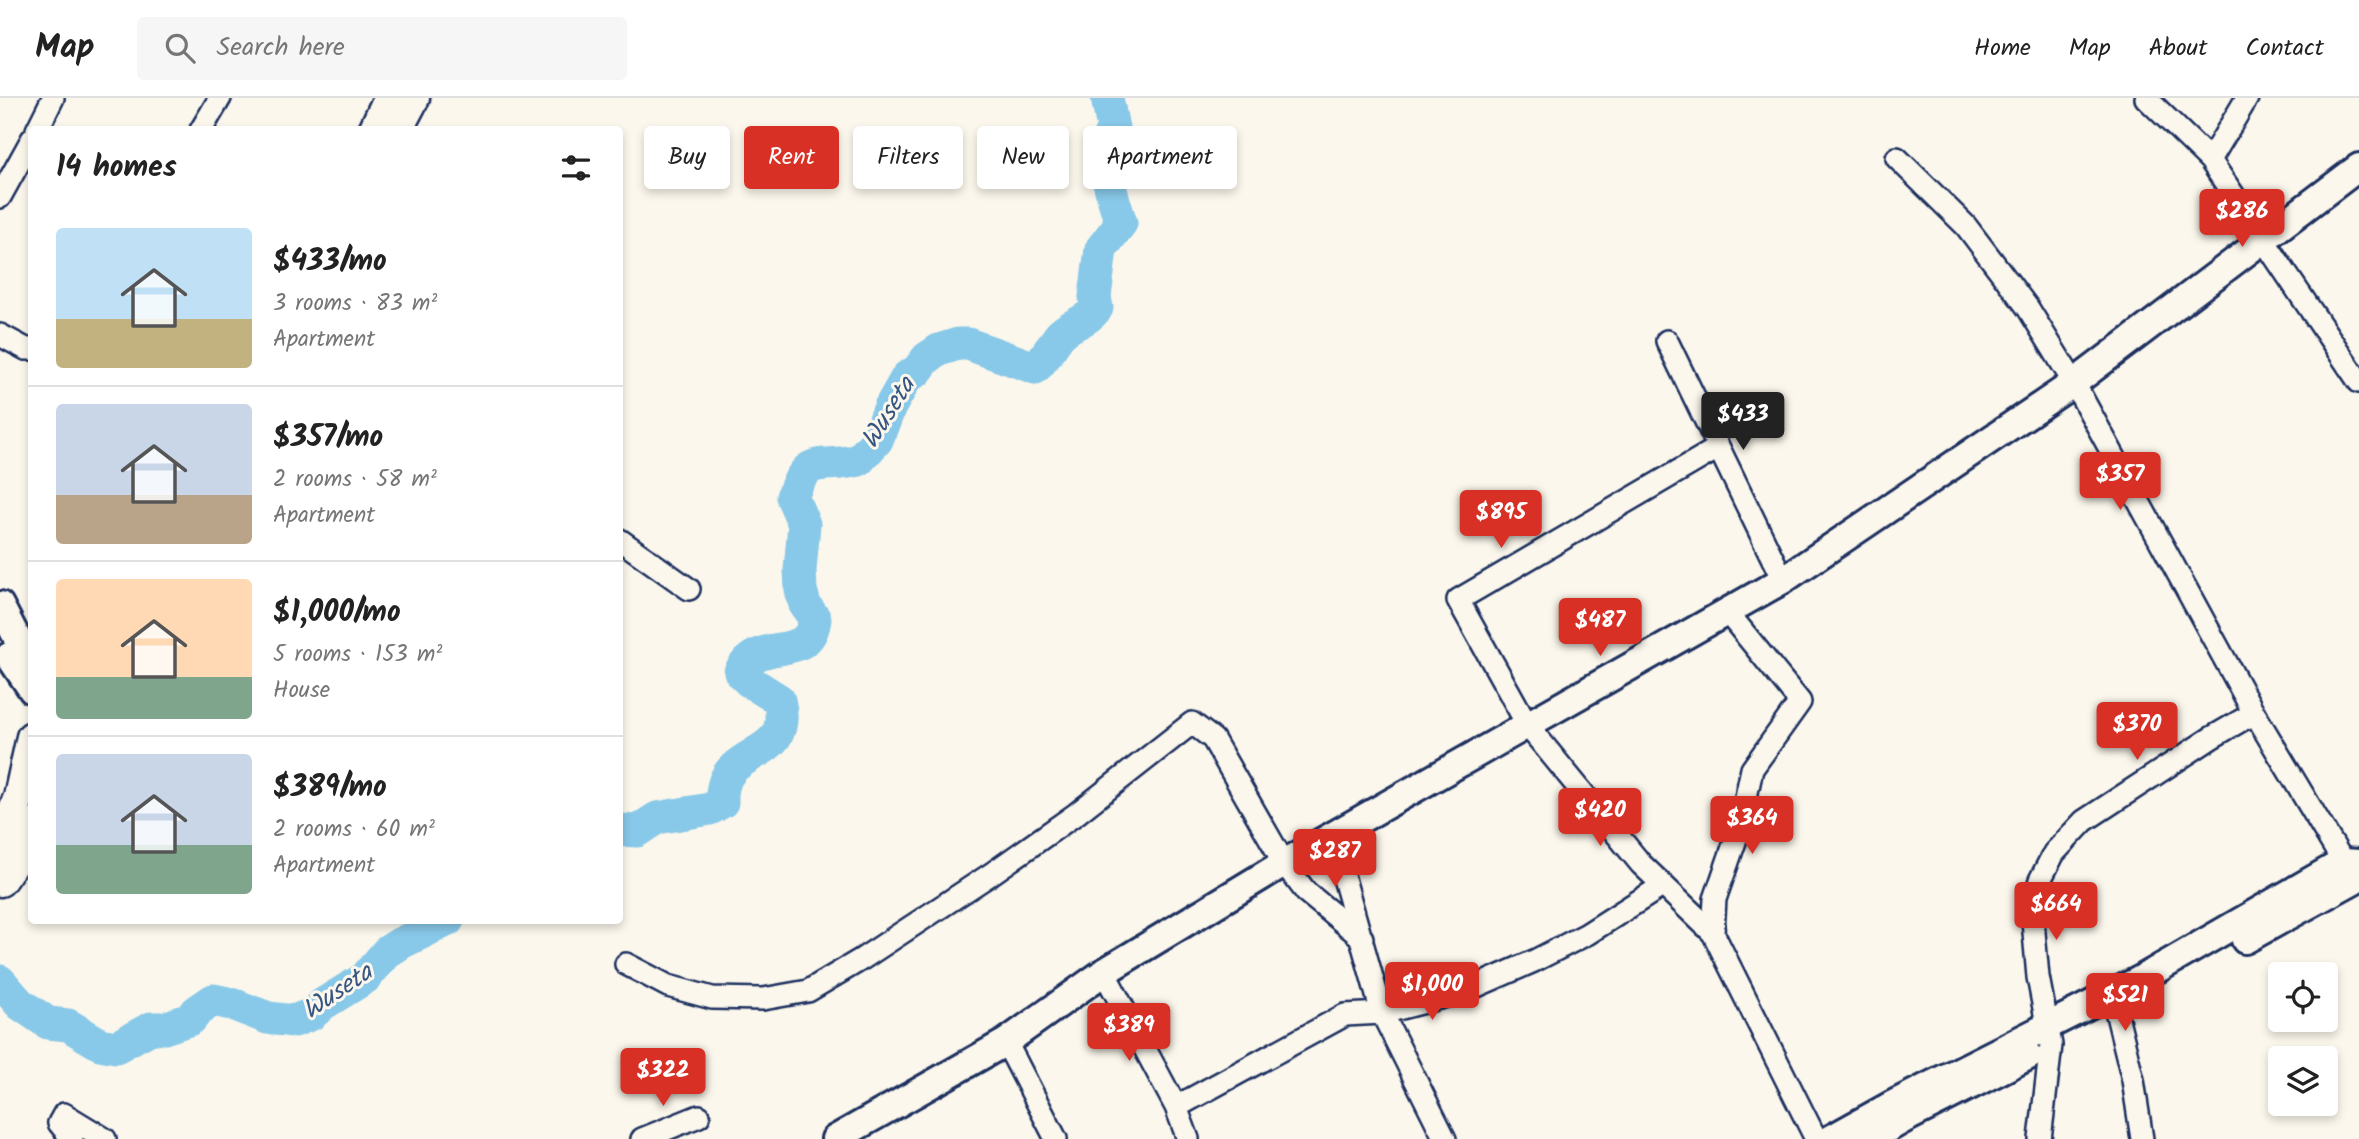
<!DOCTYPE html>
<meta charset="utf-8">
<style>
body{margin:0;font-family:Kalam,sans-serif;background:#f6f6f6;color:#222;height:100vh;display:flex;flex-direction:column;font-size:26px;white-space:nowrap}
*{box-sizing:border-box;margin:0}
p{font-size:23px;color:#767676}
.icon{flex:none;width:38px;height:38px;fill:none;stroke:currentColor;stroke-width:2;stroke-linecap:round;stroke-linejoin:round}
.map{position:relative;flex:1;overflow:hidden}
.panel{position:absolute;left:28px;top:28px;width:595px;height:798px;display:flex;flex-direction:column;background:#fff;border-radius:7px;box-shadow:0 4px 10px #0003}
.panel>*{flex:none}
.banner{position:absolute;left:644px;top:28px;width:665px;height:63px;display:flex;gap:14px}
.tools{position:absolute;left:2268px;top:864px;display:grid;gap:14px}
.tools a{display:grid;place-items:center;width:70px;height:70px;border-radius:7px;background:#fff;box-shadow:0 4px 10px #0003;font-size:35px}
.price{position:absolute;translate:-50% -60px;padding:0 16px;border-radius:7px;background:#d93025;color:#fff;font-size:23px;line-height:46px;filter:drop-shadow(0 2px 4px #0008)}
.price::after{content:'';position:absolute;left:50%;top:42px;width:21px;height:16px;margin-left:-10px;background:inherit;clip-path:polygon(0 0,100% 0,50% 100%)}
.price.selected{background:#222;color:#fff}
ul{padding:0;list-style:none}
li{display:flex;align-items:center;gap:21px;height:175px;padding:0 28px}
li+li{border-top:2px solid #e0e0e0}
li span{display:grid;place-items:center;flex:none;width:196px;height:140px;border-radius:7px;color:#555}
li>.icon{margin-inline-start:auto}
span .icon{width:84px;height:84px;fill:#fffc;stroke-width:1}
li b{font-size:30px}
h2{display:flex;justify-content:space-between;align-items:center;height:84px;padding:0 28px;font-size:30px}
.pill{padding:0 24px;border-radius:7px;background:#fff;box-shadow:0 4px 10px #0003;font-size:24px;line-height:63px}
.pill.selected{background:#d93025;color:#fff}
header{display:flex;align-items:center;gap:42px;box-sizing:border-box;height:98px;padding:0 35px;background:#fff;border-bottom:2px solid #e0e0e0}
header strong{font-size:33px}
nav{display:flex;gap:38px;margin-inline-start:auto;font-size:24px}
.search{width:490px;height:63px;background:#f6f6f6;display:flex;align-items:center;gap:18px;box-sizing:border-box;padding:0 24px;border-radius:7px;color:#767676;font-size:26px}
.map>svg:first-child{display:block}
</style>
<header>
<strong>Map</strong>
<div class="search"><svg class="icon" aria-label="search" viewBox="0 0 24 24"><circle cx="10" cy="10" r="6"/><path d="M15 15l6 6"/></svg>Search here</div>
<nav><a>Home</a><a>Map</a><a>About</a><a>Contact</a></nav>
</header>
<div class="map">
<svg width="2359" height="1041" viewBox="0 0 2359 1041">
<rect width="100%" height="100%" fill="#fbf7ec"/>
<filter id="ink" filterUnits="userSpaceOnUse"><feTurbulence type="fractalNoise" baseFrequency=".0143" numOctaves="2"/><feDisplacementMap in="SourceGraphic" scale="14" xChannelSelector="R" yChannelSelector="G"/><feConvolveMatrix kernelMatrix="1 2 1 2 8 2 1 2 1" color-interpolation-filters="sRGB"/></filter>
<g filter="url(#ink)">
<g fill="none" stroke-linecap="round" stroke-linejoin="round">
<path stroke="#88c8e8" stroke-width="33" d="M620,732L637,733L657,720L710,711L722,704C719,643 795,668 779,602L749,583L740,574C759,536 809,567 815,521L805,507L801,492L800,472L804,426L792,399C809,353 820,372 859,362L877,342L890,309L907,279L917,273L927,260L939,252L958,246H968L1035,270C1046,260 1051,248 1060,237C1071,225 1086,225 1097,210L1095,199L1101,151L1121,125C1112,96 1097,59 1113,30L1107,0
M0,883L20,906L48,925L68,927L100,946L116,949L151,930H164L191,921L197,913L213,902L232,906L268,920L294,923L312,916L323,906L365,880L387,854L401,845L448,822"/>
<g stroke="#1b2f5e" stroke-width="26">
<path id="minor" d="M2146,0L2210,62L2359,284
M37,32L53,0
M201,32L220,0
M1897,60L1966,128L2028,210L2074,285L2254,615L2351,777
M2210,62L2247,0
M0,99L32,41
M0,237L26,251H32
M1667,243L1783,482
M620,442L689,491
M1728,515L1800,604L1752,671L1739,732L1715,801L1713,835L1816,1041
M1332,738L1382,915L1445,1041
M1713,835L1641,766L1528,628L1458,502L1718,350
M626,866L668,888L712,900L763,901L808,893L862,861L991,776L1076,716L1192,625L1213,641L1284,765L1306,794L1362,840
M1104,874L1176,1009L1188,1041
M2116,913L2133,982L2142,1041
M1006,944L1056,1041
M1176,1009L1345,917L1382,915L1463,894L1534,863L1587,836L1662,788
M72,1041L59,1025L64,1016L105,1041
M642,1041L699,1018
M2040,1041L2051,947L2038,879L2032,812L2040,782L2054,755L2084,723L2211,640L2254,615"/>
</g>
<g stroke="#1b2f5e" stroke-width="32">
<path id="tertiary" d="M0,507L32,569
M9,558L32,592
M2245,842L2354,782L2359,765
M835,1041L1006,944L1104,874L1284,765L1783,482L2074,285L2359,69
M1830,1041L1893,1006L2139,882L2343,764L2359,765
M1870,1041L1903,1022L2029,958"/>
</g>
<g stroke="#1b2f5e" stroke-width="35">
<path id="secondary" d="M374,32L389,0
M397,32L414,0
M0,747L19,699L32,639
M0,783L12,766L29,726"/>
</g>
<use href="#minor" stroke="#fbf7ec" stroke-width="21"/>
<use href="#tertiary" stroke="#fbf7ec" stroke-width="26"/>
<use href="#secondary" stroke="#fbf7ec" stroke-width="30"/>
</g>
</g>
<g text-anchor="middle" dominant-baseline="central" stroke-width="6" stroke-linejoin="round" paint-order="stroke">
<g font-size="26" font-style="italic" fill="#365580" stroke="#fbf7ec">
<text transform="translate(889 315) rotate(-58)">Wuseta</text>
<text transform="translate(338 894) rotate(-34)">Wuseta</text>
</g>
</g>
</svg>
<div class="tools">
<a><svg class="icon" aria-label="locate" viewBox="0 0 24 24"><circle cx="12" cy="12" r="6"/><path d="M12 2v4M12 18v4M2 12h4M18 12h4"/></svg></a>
<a><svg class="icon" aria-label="layers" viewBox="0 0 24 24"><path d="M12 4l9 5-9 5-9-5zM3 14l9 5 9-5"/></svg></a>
</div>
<b class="price" style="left:2242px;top:151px">$286</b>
<b class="price selected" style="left:1743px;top:354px">$433</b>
<b class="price" style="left:2120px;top:414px">$357</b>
<b class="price" style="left:1501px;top:452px">$895</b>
<b class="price" style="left:1600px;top:560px">$487</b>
<b class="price" style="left:2137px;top:664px">$370</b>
<b class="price" style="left:1600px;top:750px">$420</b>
<b class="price" style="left:1752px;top:758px">$364</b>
<b class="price" style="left:1335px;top:791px">$287</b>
<b class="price" style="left:2056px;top:844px">$664</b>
<b class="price" style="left:1432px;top:924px">$1,000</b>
<b class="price" style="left:2125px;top:935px">$521</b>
<b class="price" style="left:1129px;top:965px">$389</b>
<b class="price" style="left:663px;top:1010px">$322</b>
<div class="banner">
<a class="pill">Buy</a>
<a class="pill selected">Rent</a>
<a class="pill">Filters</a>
<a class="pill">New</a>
<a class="pill">Apartment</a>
</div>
<section class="panel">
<h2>14 homes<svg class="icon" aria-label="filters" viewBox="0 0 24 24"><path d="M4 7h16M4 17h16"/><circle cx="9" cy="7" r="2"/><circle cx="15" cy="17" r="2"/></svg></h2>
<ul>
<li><span style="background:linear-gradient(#bfe0f5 65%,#c2b280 0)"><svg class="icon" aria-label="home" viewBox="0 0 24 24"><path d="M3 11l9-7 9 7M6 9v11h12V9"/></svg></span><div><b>$433/mo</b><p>3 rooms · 83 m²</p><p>Apartment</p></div></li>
<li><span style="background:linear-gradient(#c9d6e8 65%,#b9a48a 0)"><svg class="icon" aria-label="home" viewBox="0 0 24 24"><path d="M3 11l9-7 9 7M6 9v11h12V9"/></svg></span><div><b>$357/mo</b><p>2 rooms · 58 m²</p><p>Apartment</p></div></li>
<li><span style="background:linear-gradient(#ffd9b3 70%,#7fa58c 0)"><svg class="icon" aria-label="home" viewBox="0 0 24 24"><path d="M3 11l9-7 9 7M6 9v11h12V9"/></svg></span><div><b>$1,000/mo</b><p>5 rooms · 153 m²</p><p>House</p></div></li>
<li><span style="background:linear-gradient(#c9d6e8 65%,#7fa58c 0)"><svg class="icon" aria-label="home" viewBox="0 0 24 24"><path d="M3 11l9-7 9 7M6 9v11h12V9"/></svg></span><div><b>$389/mo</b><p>2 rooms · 60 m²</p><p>Apartment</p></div></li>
</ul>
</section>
</div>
